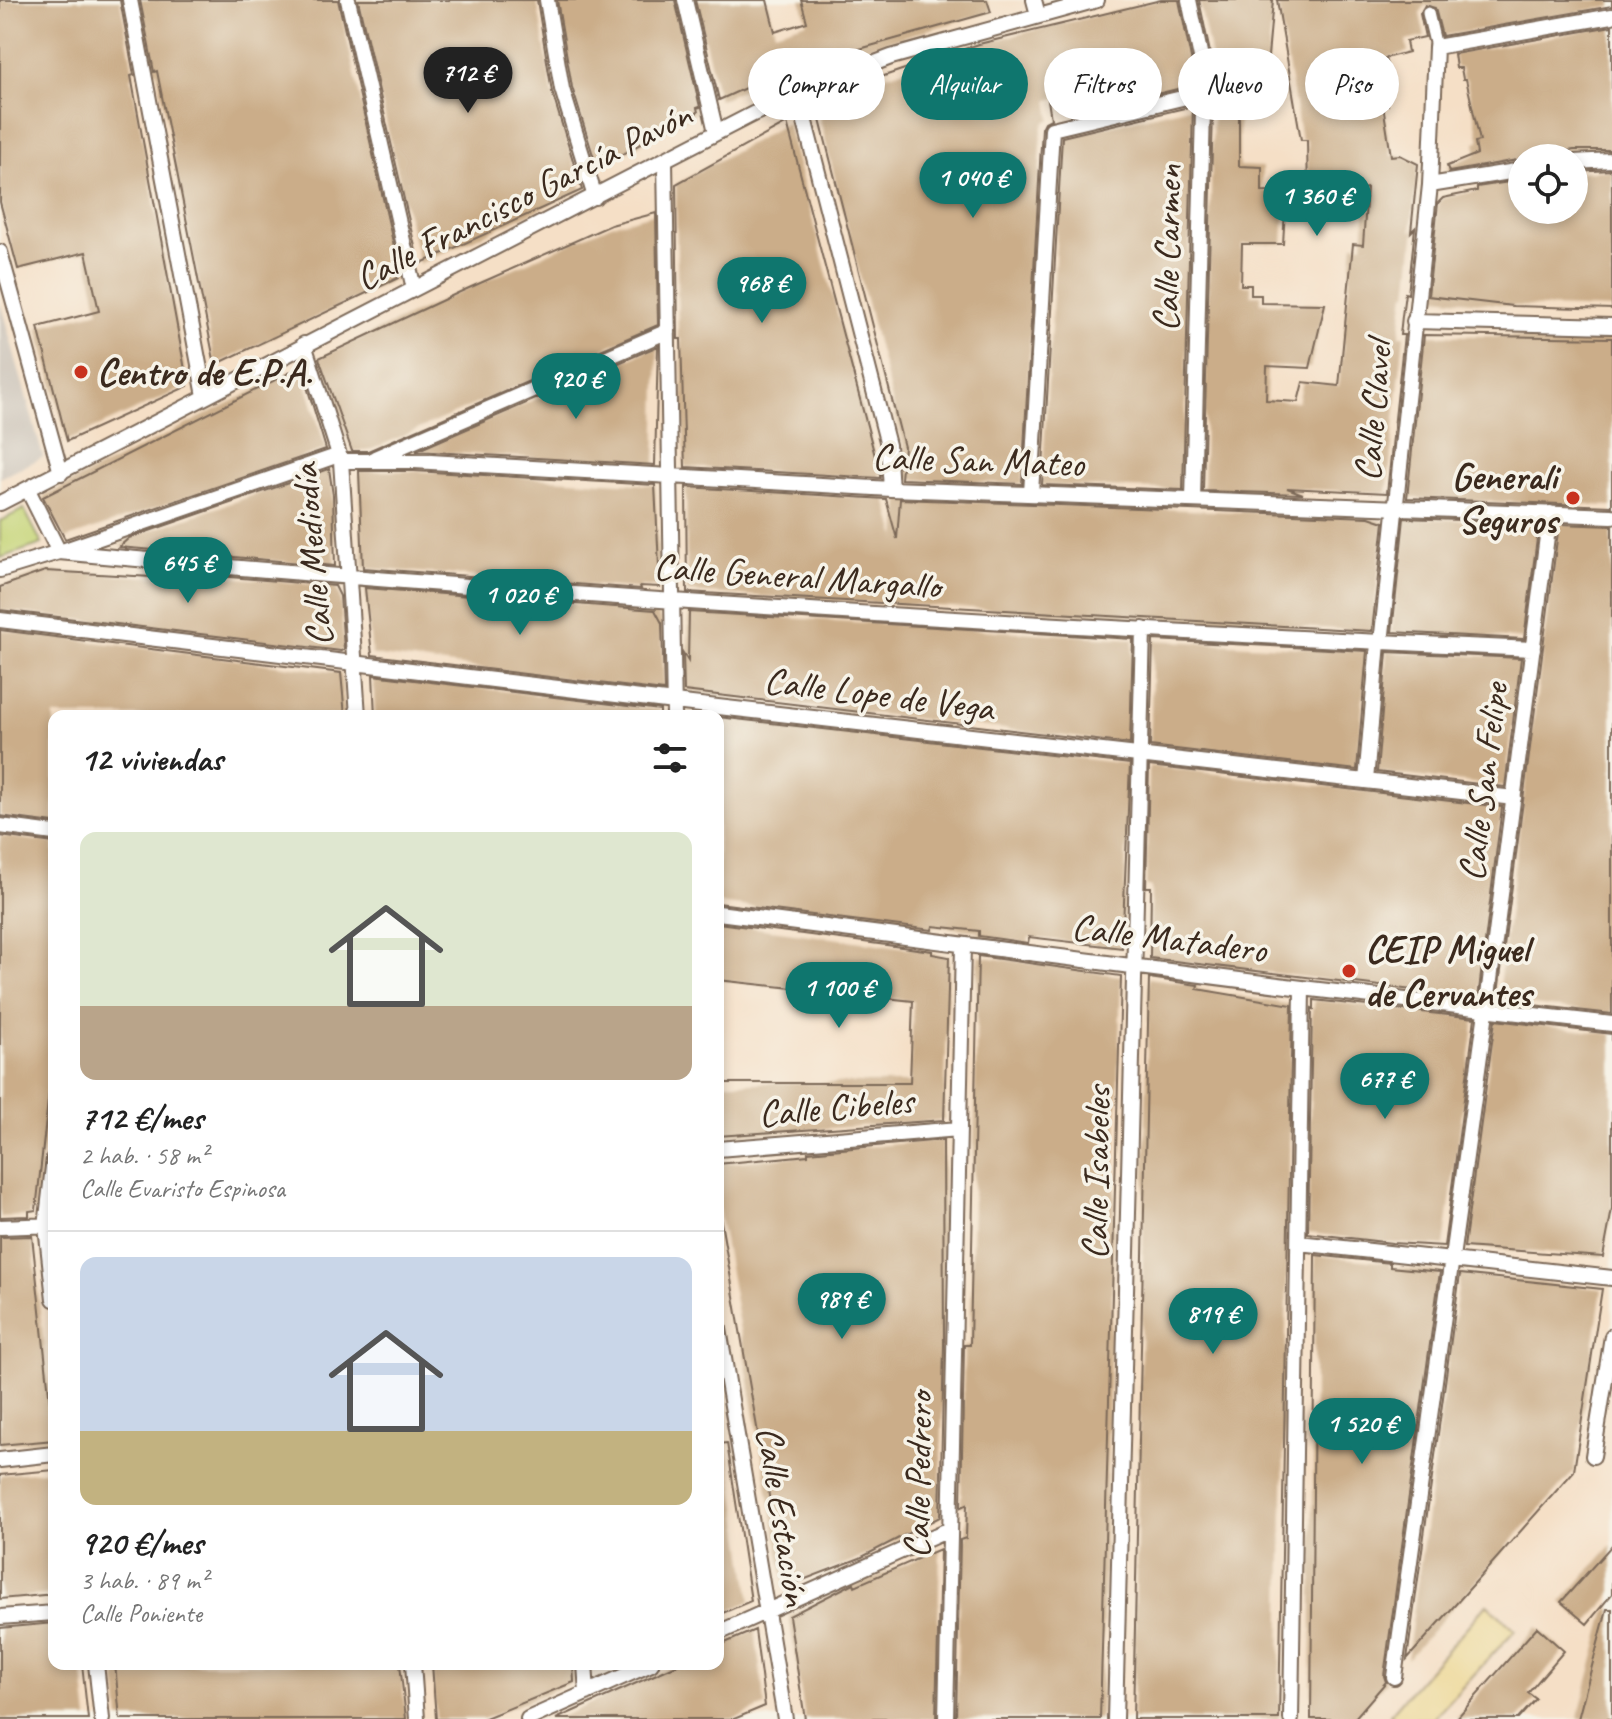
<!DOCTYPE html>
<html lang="es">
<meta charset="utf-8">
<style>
body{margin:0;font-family:Caveat,sans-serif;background:#f6f6f6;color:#222;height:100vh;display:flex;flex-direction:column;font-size:30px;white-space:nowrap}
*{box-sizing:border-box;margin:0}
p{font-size:26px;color:#767676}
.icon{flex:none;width:44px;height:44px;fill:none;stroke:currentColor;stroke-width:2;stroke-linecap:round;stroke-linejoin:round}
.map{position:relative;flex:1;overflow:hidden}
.sheet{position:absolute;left:48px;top:710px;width:676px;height:960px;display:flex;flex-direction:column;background:#fff;border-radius:16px;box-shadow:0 4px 12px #0003}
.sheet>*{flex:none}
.banner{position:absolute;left:748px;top:48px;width:744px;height:72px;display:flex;gap:16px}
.buttons{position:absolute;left:1508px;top:144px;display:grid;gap:16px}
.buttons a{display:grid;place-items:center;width:80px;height:80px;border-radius:50%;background:#fff;box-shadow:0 4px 12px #0003;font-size:40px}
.price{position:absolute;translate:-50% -68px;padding:0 18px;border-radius:28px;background:#0f766e;color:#fff;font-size:26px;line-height:52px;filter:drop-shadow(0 2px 4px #0008)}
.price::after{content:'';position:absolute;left:50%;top:48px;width:24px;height:18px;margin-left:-12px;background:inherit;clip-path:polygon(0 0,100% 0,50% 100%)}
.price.active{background:#222;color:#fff}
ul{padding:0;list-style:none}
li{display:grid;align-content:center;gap:16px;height:424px;padding:0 32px}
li+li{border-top:2px solid #e0e0e0}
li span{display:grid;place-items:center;height:248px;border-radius:16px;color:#555}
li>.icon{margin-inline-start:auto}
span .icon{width:144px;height:144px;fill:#fffc;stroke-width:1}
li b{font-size:34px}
h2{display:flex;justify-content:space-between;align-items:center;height:96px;padding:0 32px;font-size:34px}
.pill{padding:0 28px;border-radius:36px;background:#fff;box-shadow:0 4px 12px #0003;font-size:28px;line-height:72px}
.pill.active{background:#0f766e;color:#fff}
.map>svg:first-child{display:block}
</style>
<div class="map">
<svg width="1612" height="1719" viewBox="0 0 1612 1719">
<rect width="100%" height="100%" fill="#f7f3e8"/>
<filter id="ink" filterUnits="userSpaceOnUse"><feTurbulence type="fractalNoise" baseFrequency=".0125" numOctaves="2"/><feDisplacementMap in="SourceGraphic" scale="16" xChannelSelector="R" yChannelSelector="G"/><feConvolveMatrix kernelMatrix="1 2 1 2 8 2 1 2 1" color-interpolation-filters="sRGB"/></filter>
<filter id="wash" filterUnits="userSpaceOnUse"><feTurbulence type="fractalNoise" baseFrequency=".006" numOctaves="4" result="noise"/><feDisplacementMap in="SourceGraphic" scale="32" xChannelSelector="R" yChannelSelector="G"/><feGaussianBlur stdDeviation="1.8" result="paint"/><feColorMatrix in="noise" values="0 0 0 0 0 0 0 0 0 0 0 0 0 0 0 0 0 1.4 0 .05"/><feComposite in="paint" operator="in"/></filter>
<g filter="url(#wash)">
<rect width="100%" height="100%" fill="#f5dfc6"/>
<path fill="#cbc2b8" d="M0,302L43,457L0,478Z"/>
<path fill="#c5d476" stroke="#807f4a" stroke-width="2" d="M24,509L42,544L0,558V521Z"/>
<path fill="#eeda9e" stroke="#94825e" stroke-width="2" d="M1487,1604L1515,1630L1433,1719H1394L1390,1714Z"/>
<g id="blocks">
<path fill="#cbad89" d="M0,0H120L134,75L131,76L188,386L67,441L38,327L99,311L86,252L18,269L0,202Z
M140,0H338L400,273L398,274V278L215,365L157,71L154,72Z
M358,0H537L552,92L582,190L419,264Z
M557,0H675L700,107L697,108L698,112L597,168L572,87Z
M695,0H767L775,32L807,22L801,0H987L991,12L785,70L719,100Z
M1161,0H1179L1194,73V85L1107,106L1102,78L1057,83L1060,97L1048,100L1051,119L1045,122L1042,128L1022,484L901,479L904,447L817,108L884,76L979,44Z
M1199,0H1273L1264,101L1239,100V166L1262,167V191L1286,192L1283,244H1242L1241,285H1251V295H1261V303L1325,304L1310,368L1267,366L1266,400L1298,402L1303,382L1339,386L1353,244L1363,245L1367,188L1331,195L1308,193L1307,140H1301L1277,0H1612V6L1442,36L1435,8L1425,5L1420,14L1425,37L1406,41L1408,52L1385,58L1391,80L1384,83L1388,105H1383L1391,156L1400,155L1418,164L1411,232L1415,228L1408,294L1405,293L1402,316L1400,335H1404L1387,493L1287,488L1303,494L1203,491L1214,72Z
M1612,26V150H1574L1449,172L1447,166L1477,154L1475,142L1480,141L1466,79H1463L1461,68H1456L1454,54Z
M1193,106L1183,490L1042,485L1062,137Z
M787,123L880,475V478L685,467L681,339H678L676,184Z
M1612,170V309L1513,306L1428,296L1438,203L1443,198L1477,191V187L1522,180V210H1574V172Z
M656,213L658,325L368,451H352L319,358L460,292L611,225Z
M1424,335L1612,338V506L1407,498Z
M658,346L655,465L416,451Z
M301,367L326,449L65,539L43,497Z
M329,469L333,495L335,566L119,547L129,538Z
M359,471H414L655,485L660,587L640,586L641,589L363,568Z
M686,487L886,499L897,539L900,499L1369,517L1384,522L1372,631L687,592Z
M1404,518L1539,523L1524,639L1392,632Z
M1559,524L1612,526V1014L1497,1001Z
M45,571L188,579L171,572L335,586L340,596L344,649L341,651L0,610V587Z
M365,588L655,610L662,623L664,691L372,655Z
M689,612L1133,639L1130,744L684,691L683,653L688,661Z
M0,630L341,673L345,716H54V823L0,816Z
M1153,640L1367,651L1357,770L1150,746Z
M1387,652L1521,658L1505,787L1377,772Z
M373,675L660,710V716H375Z
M718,717L1130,764L1122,948L1029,937L1028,943L979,936V931L933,926L932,930L718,903Z
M1149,766L1502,807L1478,998L1150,958L1151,887H1146Z
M0,836L54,843V1046L36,1210L29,1211V1216L0,1217Z
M718,923L932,951V954L949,957L944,1120L718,1136V1083H910L913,1001L718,980Z
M978,956L1121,976L1100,1719H956L960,1540L966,1538L967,1504L961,1507L964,1345H970Z
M1149,978L1198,985L1197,989L1292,1005L1279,1719H1133Z
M1314,1000L1475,1018L1444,1246L1392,1243L1308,1233L1312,1008L1314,1009Z
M1495,1020L1612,1034V1209L1603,1257L1464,1247Z
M943,1140L944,1345L940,1517L860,1558L785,1587L718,1205V1164L808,1155V1152Z
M32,1236L54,1440L0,1445V1237Z
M1315,1255L1390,1263V1267L1440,1272L1384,1676L1386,1682L1354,1719H1311Z
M1460,1274L1602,1289L1574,1471L1407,1659Z
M727,1443L751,1601L718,1615V1444Z
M54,1470V1594L0,1599V1475Z
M1612,1545V1594L1587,1624L1561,1602Z
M940,1549L936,1719H805L789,1616L854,1583L855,1586Z
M1607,1609H1612V1719H1578Z
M54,1623V1664H82L88,1719H0V1628Z
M1537,1627L1564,1651L1528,1693L1536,1699L1518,1719H1456Z
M755,1630L765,1706L734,1719H556L679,1664H718V1646Z
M115,1664H400L406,1719H120Z
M432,1664H573L574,1682L483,1719H436Z"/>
</g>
</g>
<g filter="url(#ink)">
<use href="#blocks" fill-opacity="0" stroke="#7c6959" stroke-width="2"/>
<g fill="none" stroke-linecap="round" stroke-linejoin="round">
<g stroke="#7c6959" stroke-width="15">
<path id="pedestrian" d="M1428,13L1436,47"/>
</g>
<g stroke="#7c6959" stroke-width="18">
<path id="minor" d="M130,0L205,396
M348,0L414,289
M547,0L562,89L595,197
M685,0L716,132
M1034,0L1038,15
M1189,0L1204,72L1193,500
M798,95L888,445L891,489
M665,160L674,716
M1574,162L1612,160
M1430,185L1522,170
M0,252L61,473
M1414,321L1612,326
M304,344L341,461L358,716
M375,458L668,331
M341,461H414L891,489L1612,516
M28,490L59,552C549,597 1041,627 1533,649
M1031,494L1052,129L1203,93
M0,503L753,114L825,82L891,57L1097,0
M0,570L59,552L339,455
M0,620L674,702L1514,798
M1366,781L1378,643L1382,634L1430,185L1436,47L1612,16
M0,826L54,833
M718,913L1302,988L1612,1024
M718,1149L959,1129
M54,1158L46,1226L54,1299
M0,1227L54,1225
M1299,1243L1612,1278
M718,1323L785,1719
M1593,1456L1612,1336
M0,1460L54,1454
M0,1617L54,1613
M718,1633L948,1530
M96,1664L102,1719
M413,1664L417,1719
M585,1664L587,1693
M1394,1677L1485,1019L1550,513
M528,1719L651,1664
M946,1719L963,945
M1115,1719L1143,629
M1291,1719L1302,988"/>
</g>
<use href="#pedestrian" stroke="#fff" stroke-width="11"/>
<use href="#minor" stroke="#fff" stroke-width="14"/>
</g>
</g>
<g fill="#c8321e" stroke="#f7f3e8" stroke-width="3">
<circle cx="81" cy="372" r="8"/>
<circle cx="1573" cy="498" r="8"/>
<circle cx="1349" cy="971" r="8"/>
</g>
<g text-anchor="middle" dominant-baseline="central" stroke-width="7" stroke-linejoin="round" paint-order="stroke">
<g font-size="38" fill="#3b2a1e" stroke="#f7f3e8">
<text transform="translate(523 196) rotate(-27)">Calle Francisco García Pavón</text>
<text transform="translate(1167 248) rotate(-89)">Calle Carmen</text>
<text transform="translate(1373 411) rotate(-85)">Calle Clavel</text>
<text transform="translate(978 460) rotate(2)">Calle San Mateo</text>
<text transform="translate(312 555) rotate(-95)">Calle Mediodía</text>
<text transform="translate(797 576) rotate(4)">Calle General Margallo</text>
<text transform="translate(879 694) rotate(7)">Calle Lope de Vega</text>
<text transform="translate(1483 782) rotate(-83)">Calle San Felipe</text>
<text transform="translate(1169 938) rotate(7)">Calle Matadero</text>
<text transform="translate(836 1107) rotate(-5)">Calle Cibeles</text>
<text transform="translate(1096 1173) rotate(-89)">Calle Isabeles</text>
<text transform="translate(918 1475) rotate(-89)">Calle Pedrero</text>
<text transform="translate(783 1516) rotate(81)">Calle Estación</text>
</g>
<g font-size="38" font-weight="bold" fill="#3b2a1e" stroke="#f7f3e8" text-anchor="start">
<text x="97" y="372">Centro de E.P.A.</text>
<text x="1557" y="476" text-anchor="end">Generali<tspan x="1557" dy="44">Seguros</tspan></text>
<text x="1365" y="949">CEIP Miguel<tspan x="1365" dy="44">de Cervantes</tspan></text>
</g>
</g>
</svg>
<div class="buttons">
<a><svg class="icon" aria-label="locate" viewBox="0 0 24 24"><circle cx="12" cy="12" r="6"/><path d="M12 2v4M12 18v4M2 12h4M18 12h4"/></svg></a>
</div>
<b class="price active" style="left:468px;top:115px">712 €</b>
<b class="price" style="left:973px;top:220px">1 040 €</b>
<b class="price" style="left:1317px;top:238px">1 360 €</b>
<b class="price" style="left:762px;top:325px">968 €</b>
<b class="price" style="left:576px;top:421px">920 €</b>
<b class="price" style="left:188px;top:605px">645 €</b>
<b class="price" style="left:520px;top:637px">1 020 €</b>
<b class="price" style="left:839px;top:1030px">1 100 €</b>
<b class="price" style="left:1385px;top:1121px">677 €</b>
<b class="price" style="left:842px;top:1341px">989 €</b>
<b class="price" style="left:1213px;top:1356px">819 €</b>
<b class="price" style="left:1362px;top:1466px">1 520 €</b>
<div class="banner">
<a class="pill">Comprar</a>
<a class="pill active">Alquilar</a>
<a class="pill">Filtros</a>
<a class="pill">Nuevo</a>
<a class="pill">Piso</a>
</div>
<section class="sheet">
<h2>12 viviendas<svg class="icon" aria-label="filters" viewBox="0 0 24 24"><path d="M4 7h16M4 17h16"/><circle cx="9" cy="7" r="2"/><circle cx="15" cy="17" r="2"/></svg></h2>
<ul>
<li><span style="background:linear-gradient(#dfe7d0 70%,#b9a48a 0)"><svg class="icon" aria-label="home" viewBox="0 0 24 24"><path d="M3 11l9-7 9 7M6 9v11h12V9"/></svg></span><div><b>712 €/mes</b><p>2 hab. · 58 m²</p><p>Calle Evaristo Espinosa</p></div></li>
<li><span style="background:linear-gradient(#c9d6e8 70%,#c2b280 0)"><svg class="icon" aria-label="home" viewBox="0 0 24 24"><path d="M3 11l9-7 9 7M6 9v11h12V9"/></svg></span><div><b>920 €/mes</b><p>3 hab. · 89 m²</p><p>Calle Poniente</p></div></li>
</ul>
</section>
</div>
